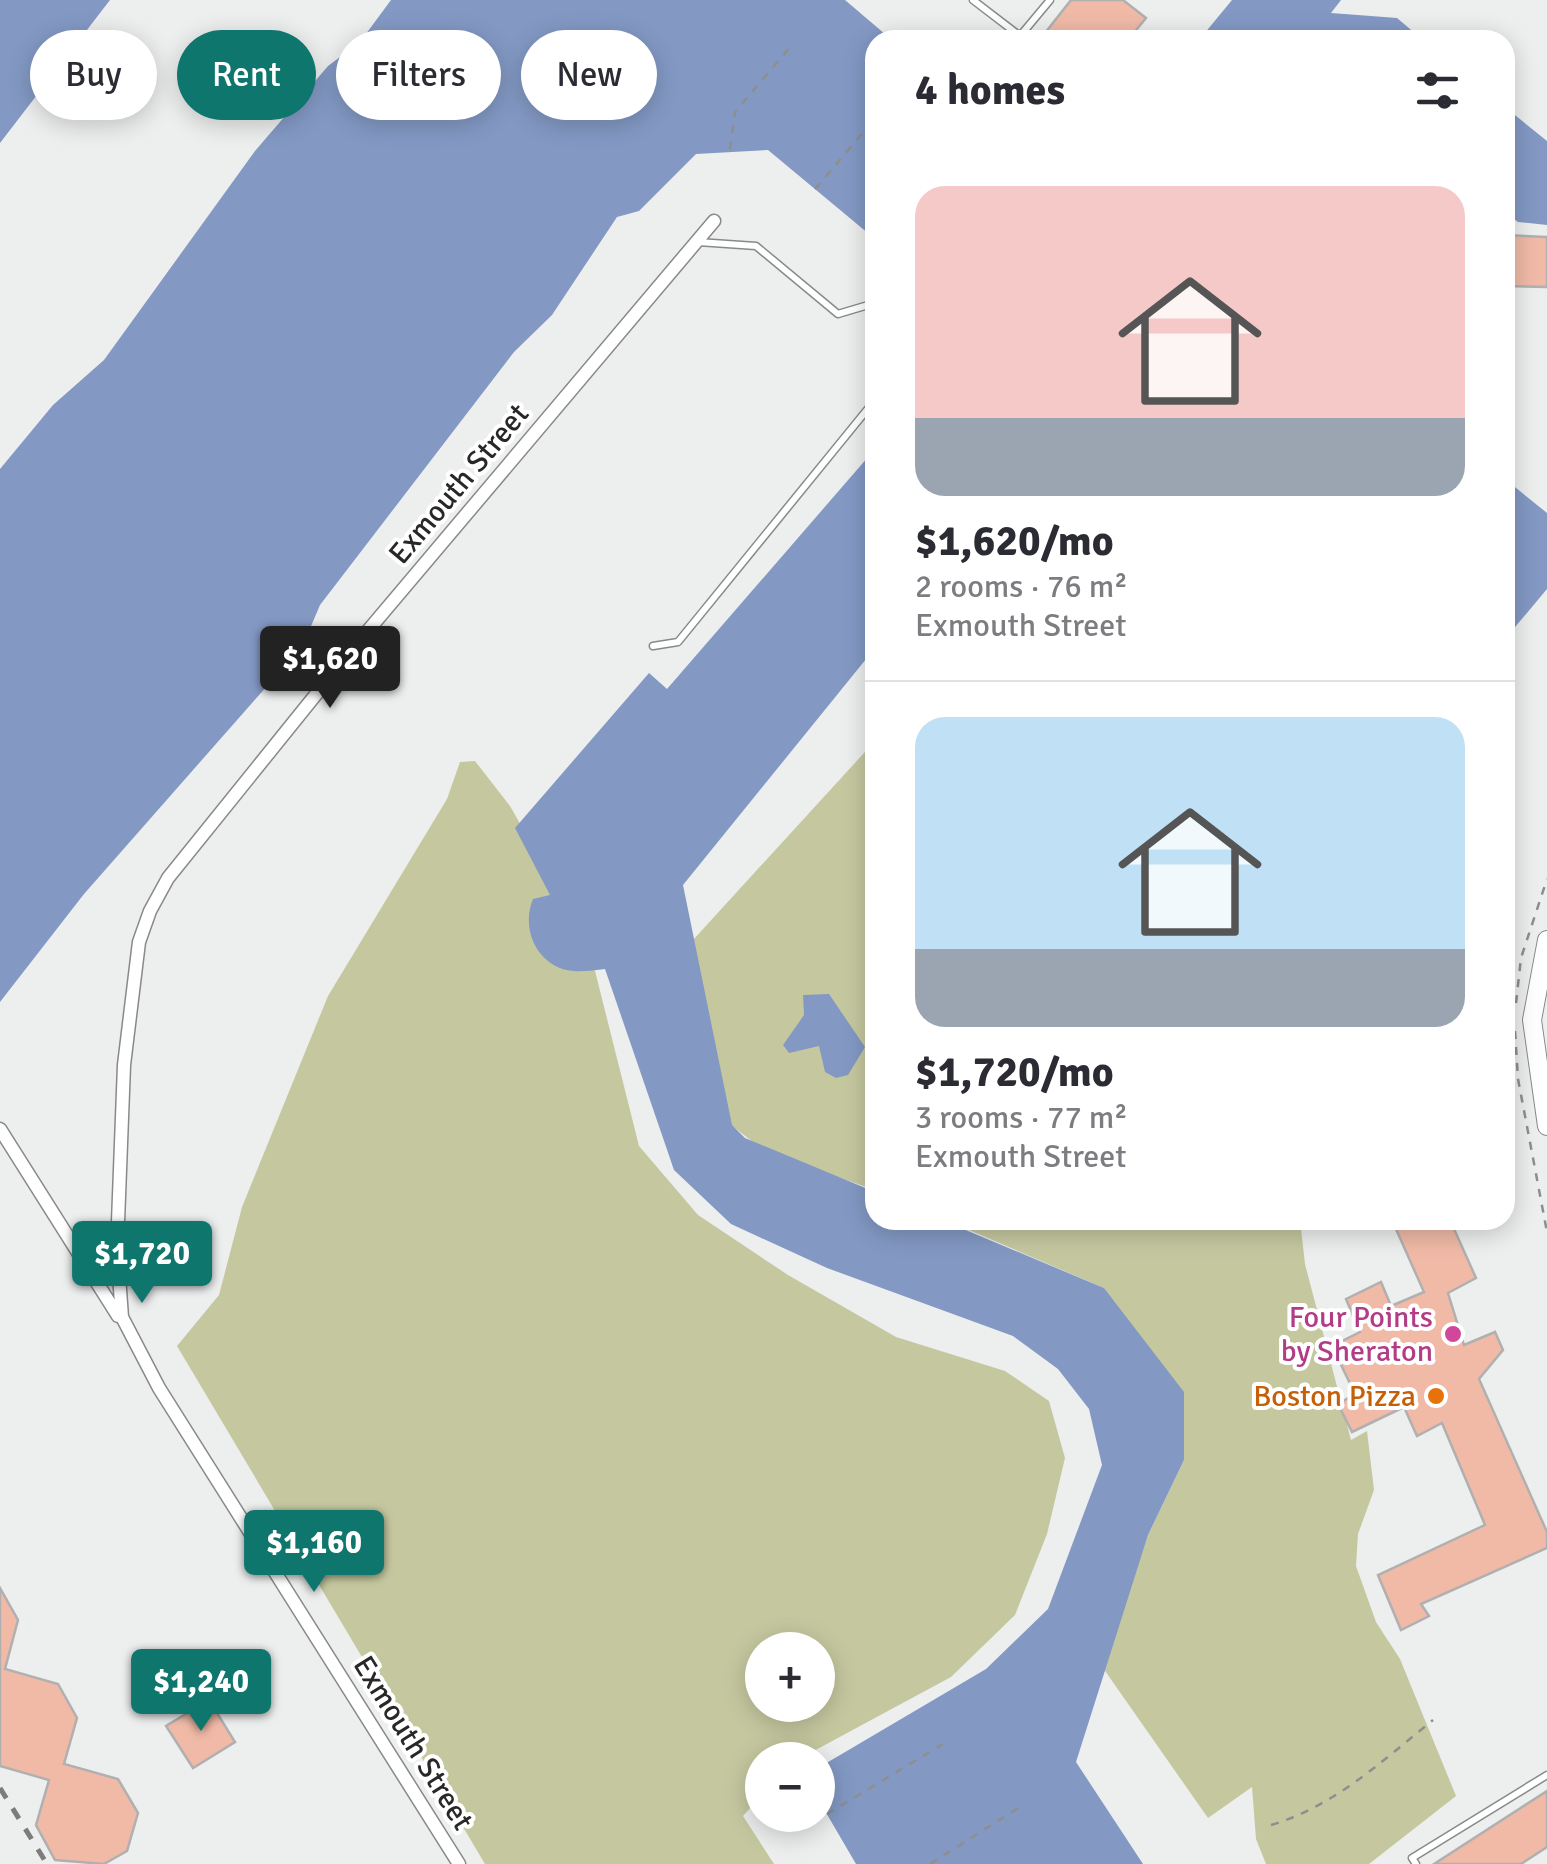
<!DOCTYPE html>
<meta charset="utf-8">
<style>
body{margin:0;font-family:Signika,sans-serif;background:#f2f2f3;color:#2b2b33;height:100vh;display:flex;flex-direction:column;font-size:38px;white-space:nowrap}
*{box-sizing:border-box;margin:0}
p{font-size:32px;color:#7c7c81}
.icon{flex:none;width:55px;height:55px;fill:none;stroke:currentColor;stroke-width:2;stroke-linecap:round;stroke-linejoin:round}
.map{position:relative;flex:1;overflow:hidden}
.sheet{position:absolute;left:865px;top:30px;width:650px;height:1200px;display:flex;flex-direction:column;background:#fff;border-radius:30px;box-shadow:0 5px 25px #0003}
.sheet>*{flex:none}
.banner{position:absolute;left:30px;top:30px;width:685px;height:90px;display:flex;gap:20px}
.fabs{position:absolute;left:745px;top:1632px;display:grid;gap:20px}
.fabs a{display:grid;place-items:center;width:90px;height:90px;border-radius:50%;background:#fff;box-shadow:0 5px 25px #0003;font-size:50px}
.price{position:absolute;translate:-50% -85px;padding:0 22px;border-radius:10px;background:#0f766e;color:#fff;font-size:32px;line-height:65px;filter:drop-shadow(0 2px 5px #0008)}
.price::after{content:'';position:absolute;left:50%;top:60px;width:30px;height:22px;margin-left:-15px;background:inherit;clip-path:polygon(0 0,100% 0,50% 100%)}
.price.selected{background:#222;color:#fff}
ul{padding:0;list-style:none}
li{display:grid;align-content:center;gap:20px;height:530px;padding:0 50px}
li+li{border-top:2px solid #e1e1e2}
li span{display:grid;place-items:center;height:310px;border-radius:30px;color:#555}
li>.icon{margin-inline-start:auto}
span .icon{width:180px;height:180px;fill:#fffc;stroke-width:1}
li b{font-size:42px}
h2{display:flex;justify-content:space-between;align-items:center;height:120px;padding:0 50px;font-size:42px}
.pill{padding:0 35px;border-radius:45px;background:#fff;box-shadow:0 5px 25px #0003;font-size:35px;line-height:90px}
.pill.selected{background:#0f766e;color:#fff}
.map>svg:first-child{display:block}
</style>
<div class="map">
<svg width="1547" height="1864" viewBox="0 0 1547 1864">
<rect width="100%" height="100%" fill="#edeeee"/>
<path fill="#c5c89f" fill-rule="evenodd" d="M875,741V1190L766,1152L731,1125L693,940Z
M475,761L510,806L588,943L639,1146L698,1215L788,1275L896,1337L1005,1371L1049,1401L1065,1458L1047,1534L1015,1615L951,1677L797,1760H762V1795L743,1816L774,1864H485L177,1346L219,1295L242,1207L328,996L447,799L460,762ZM762,1650H818V1705H762Z
M946,1220H1300L1305,1264L1351,1440L1367,1431L1374,1490L1358,1534L1356,1566L1376,1622L1400,1659L1456,1796L1369,1864H1266L1256,1839L1252,1787L1208,1818L1103,1668L1148,1535L1184,1460L1104,1288Z"/>
<path fill="#8399c4" d="M0,0H110L0,143Z
M391,0H845L892,40H875V239L768,150L696,154L639,211L617,217L552,315L514,352L320,605L303,645L84,894L0,1002V469L53,405L104,360L255,151L328,66L360,42Z
M1232,0H1341L1331,13L1397,18L1423,40H1199Z
M1505,107L1547,141V225L1518,222L1505,212Z
M875,449V648L683,885L732,1125L745,1138L875,1192V1220H942L1104,1288L1184,1392V1460L1148,1535L1076,1762L1143,1864H856L818,1799V1768L986,1669L1048,1609L1102,1465L1089,1409L1058,1369L1013,1336L827,1268L731,1224L674,1170L605,969C595,970 584,972 573,971C538,968 520,929 533,899L550,895L515,828L649,673L667,689Z
M1505,479L1547,513V589L1505,639Z
M829,994L865,1047L848,1075L836,1078L825,1072L819,1046L789,1053L783,1045L804,1015L803,995Z"/>
<path fill="#f0baa7" stroke="#b1b0b0" stroke-width="2.5" d="M1071,0H1123L1146,18L1128,40H1054L1045,33Z
M1505,235L1547,237V287L1505,286Z
M1392,1220H1450L1476,1278L1448,1293L1464,1345L1495,1332L1503,1350L1479,1379L1547,1532V1548L1421,1604L1429,1616L1401,1630L1378,1575L1485,1525L1442,1423L1417,1436L1404,1407L1352,1432L1338,1404L1355,1394L1332,1346L1360,1332L1346,1299L1381,1282L1391,1306L1424,1292Z
M0,1588L18,1620L5,1669L58,1684L77,1718L64,1764L118,1779L138,1813L127,1851L104,1864L55,1860L36,1825L49,1780L0,1766Z
M209,1700L235,1742L193,1768L166,1726Z
M1547,1791V1847L1521,1864H1434Z"/>
<g fill="none" stroke-linecap="round" stroke-linejoin="round">
<g stroke="#88898a" stroke-width="9">
<path id="service" d="M973,0L1020,36L1050,0
M698,242L756,246L838,314L875,303
M653,646L678,642L875,400
M1416,1864L1412,1858L1547,1775"/>
</g>
<g stroke="#88898a" stroke-width="15">
<path id="minor" d="M0,1129L118,1316
M459,1864L159,1388L122,1317L117,1248L124,1065L139,942L150,911L168,878L355,646L714,221"/>
</g>
<g stroke="#88898a" stroke-width="20">
<path id="tertiary" d="M1547,940L1532,1020L1547,1126"/>
</g>
<path stroke="#8e8e8e" stroke-width="2.5" stroke-dasharray="8 8" stroke-linecap="butt" d="M730,149L735,112L791,46
M815,189L873,121
M1516,1003L1521,958L1547,879
M1515,1031L1518,1079L1547,1232
M827,1814L943,1744
M1271,1825C1335,1806 1382,1761 1433,1720
M930,1864L1023,1805"/>
<use href="#service" stroke="#fff" stroke-width="6"/>
<use href="#minor" stroke="#fff" stroke-width="12"/>
<use href="#tertiary" stroke="#fff" stroke-width="18"/>
<path stroke="#7c7c7c" stroke-width="5" stroke-dasharray="12 12" stroke-linecap="butt" d="M0,1788L47,1864"/>
</g>
<circle fill="#d1479c" stroke="#fff" stroke-width="4" cx="1453" cy="1334" r="10"/>
<circle fill="#e8710a" stroke="#fff" stroke-width="4" cx="1436" cy="1396" r="10"/>
<g text-anchor="middle" dominant-baseline="central" stroke-width="8" stroke-linejoin="round" paint-order="stroke">
<g font-size="30" fill="#282828" stroke="#fff">
<text transform="translate(459 484) rotate(-50)">Exmouth Street</text>
<text transform="translate(413 1743) rotate(58)">Exmouth Street</text>
</g>
<g font-size="30" fill="#b23c85" stroke="#fff" text-anchor="end">
<text x="1433" y="1317">Four Points<tspan x="1433" dy="34">by Sheraton</tspan></text>
</g>
<g font-size="30" fill="#c56008" stroke="#fff" text-anchor="end">
<text x="1416" y="1396">Boston Pizza</text>
</g>
</g>
</svg>
<div class="fabs">
<a>+</a>
<a>−</a>
</div>
<b class="price selected" style="left:330px;top:711px">$1,620</b>
<b class="price" style="left:142px;top:1306px">$1,720</b>
<b class="price" style="left:314px;top:1595px">$1,160</b>
<b class="price" style="left:201px;top:1734px">$1,240</b>
<div class="banner">
<a class="pill">Buy</a>
<a class="pill selected">Rent</a>
<a class="pill">Filters</a>
<a class="pill">New</a>
</div>
<section class="sheet">
<h2>4 homes<svg class="icon" aria-label="filters" viewBox="0 0 24 24"><path d="M4 7h16M4 17h16"/><circle cx="9" cy="7" r="2"/><circle cx="15" cy="17" r="2"/></svg></h2>
<ul>
<li><span style="background:linear-gradient(#f6c9c9 75%,#9aa5b1 0)"><svg class="icon" aria-label="home" viewBox="0 0 24 24"><path d="M3 11l9-7 9 7M6 9v11h12V9"/></svg></span><div><b>$1,620/mo</b><p>2 rooms · 76 m²</p><p>Exmouth Street</p></div></li>
<li><span style="background:linear-gradient(#bfe0f5 75%,#9aa5b1 0)"><svg class="icon" aria-label="home" viewBox="0 0 24 24"><path d="M3 11l9-7 9 7M6 9v11h12V9"/></svg></span><div><b>$1,720/mo</b><p>3 rooms · 77 m²</p><p>Exmouth Street</p></div></li>
</ul>
</section>
</div>
